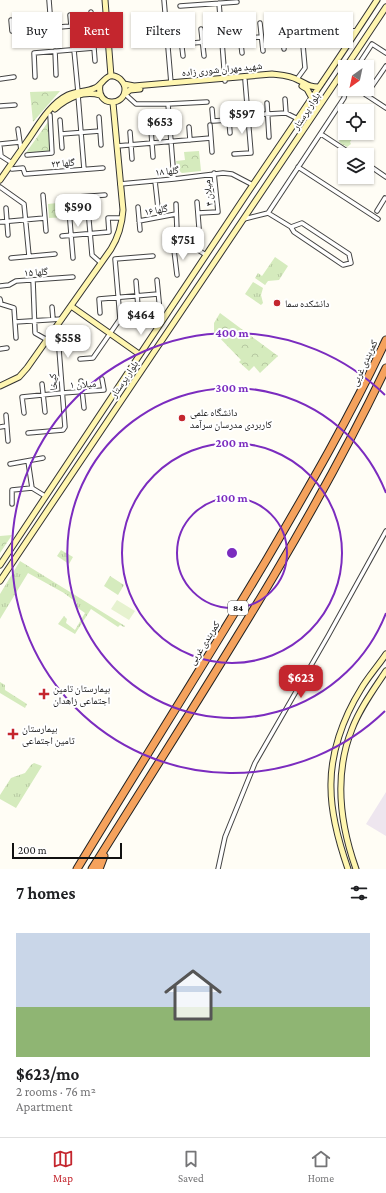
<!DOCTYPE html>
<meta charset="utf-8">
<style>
body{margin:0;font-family:"Crimson Pro","Noto Naskh Arabic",serif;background:#f2f2f2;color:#202124;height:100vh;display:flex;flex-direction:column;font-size:15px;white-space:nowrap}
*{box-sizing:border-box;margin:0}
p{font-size:13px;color:#757577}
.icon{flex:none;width:22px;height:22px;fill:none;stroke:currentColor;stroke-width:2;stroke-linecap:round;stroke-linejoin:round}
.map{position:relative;height:869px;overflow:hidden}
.sheet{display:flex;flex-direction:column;background:#fff;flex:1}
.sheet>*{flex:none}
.guide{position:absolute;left:12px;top:12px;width:362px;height:36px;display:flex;gap:8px}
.needle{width:26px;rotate:213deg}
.tools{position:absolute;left:338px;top:60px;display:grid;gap:8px}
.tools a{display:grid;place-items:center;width:36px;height:36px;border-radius:0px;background:#fff;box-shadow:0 1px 3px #0004;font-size:20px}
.scale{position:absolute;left:12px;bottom:10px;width:110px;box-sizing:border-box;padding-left:4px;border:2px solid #111;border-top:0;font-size:11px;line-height:14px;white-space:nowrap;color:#111;-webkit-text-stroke:3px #fff;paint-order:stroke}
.price{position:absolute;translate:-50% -34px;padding:0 9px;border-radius:8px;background:#fff;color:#222;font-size:13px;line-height:26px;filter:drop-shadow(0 1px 2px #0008)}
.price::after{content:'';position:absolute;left:50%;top:24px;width:12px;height:9px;margin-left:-6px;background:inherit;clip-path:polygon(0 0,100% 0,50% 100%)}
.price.active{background:#c4262e;color:#fff}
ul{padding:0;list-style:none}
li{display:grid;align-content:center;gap:8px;height:212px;padding:0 16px}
li span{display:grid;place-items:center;height:124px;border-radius:0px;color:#555}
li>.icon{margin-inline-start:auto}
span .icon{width:72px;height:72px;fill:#fffc;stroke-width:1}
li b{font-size:17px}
h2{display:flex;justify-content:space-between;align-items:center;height:48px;padding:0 16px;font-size:17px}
.pill{padding:0 14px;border-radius:0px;background:#fff;box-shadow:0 1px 3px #0004;font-size:14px;line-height:36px}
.pill.active{background:#c4262e;color:#fff}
.tabs{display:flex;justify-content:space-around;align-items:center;height:56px;border-top:1px solid #e0e0e0;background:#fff;font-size:11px;color:#757577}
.tabs a{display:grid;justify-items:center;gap:2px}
.tabs .active{color:#c4262e}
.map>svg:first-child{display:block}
</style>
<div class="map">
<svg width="386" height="869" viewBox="0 0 386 869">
<defs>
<pattern id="grass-tufts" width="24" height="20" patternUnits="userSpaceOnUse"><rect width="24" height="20" fill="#d5ebbd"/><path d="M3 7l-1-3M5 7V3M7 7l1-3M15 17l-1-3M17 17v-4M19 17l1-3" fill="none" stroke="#b6c8a1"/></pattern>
<pattern id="park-crowns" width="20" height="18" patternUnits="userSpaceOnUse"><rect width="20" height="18" fill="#d5ebbd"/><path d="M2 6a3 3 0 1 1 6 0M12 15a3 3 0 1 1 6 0" fill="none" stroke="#b6c8a1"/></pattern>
</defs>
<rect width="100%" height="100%" fill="#fffdf5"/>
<path fill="#eee6ef" d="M386,792V836L366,824Z"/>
<path fill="url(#grass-tufts)" d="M344,134L347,136L349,135L352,139L350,142L351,144L347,147L344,145L342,146V144L339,142L340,137Z
M275,257L288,266L279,280L268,281L265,285L255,278L258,273L262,276Z
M253,282L263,288L261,295L263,303L261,305L245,294Z
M61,550L73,557L69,564L57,556Z
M20,561L125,626L124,627L120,625L118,627L91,609L75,634L58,624L64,616L67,619L66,623L75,630L85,613L75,606L77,603L64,593L28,573L0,619V594Z
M110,576L124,585L118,595L104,586Z
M0,682L5,685V690L27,704L25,708L0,693Z
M34,763L42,766L16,808L0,799V795L11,778L25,773L31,765Z"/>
<path fill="url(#park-crowns)" d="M60,91L33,122L30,92Z
M48,122L50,152L25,154Z
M199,151L201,171L182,173L178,170L176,161L185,160L184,152Z
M67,202L68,217L49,218L48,204Z
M220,313L278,356L260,373L254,366L249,371L239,362L241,360L214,332V323Z
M12,535L0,553V536Z"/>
<path fill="#e6f2cf" d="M117,600L135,611L129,620L111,609Z"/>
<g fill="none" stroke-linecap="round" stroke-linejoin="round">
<g stroke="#444" stroke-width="5.5">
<path id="street" d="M49,0L51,26
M164,0L171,83
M219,3L225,81
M180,6L237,2
M91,12L92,24
M70,15L71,26
M341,16L343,30L357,31
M32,18V28
M320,18L322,45
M11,20L12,31L107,23
M282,21L284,49
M260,23L263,51
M239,25L242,53
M201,29L204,56
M180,30L183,56
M283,35L343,30
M181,44L261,37
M74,50L78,92
M55,51L56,75
M357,67L372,44L386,53
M35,77L34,53L94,48L95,61
M339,77L345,87
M0,79L14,77
M297,79L305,68L302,34
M357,89L386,108
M125,94L136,104H168L207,102
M78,95L84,169
M366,95L386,66
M285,99L286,113
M267,103L269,137
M168,104L174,179
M0,106L15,105
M228,106L230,133
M212,109L213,121L229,120L249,115L286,113L298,119
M99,117L101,145
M60,120L62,148
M210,125L212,152
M189,127L190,140
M18,129L21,150
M151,130L153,157
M130,132L132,159
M61,134L100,131
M321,134L353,155
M0,144L20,142
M117,146L211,138
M0,147L1,156L12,163
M234,154L251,153L245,80
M27,155L52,153L50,115
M367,164L386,177
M298,167L378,219
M12,169L23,168L25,174L103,168
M155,181L159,217
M120,184L174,179L223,173L232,174L253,185
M0,187L24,204L29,256
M43,195L46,231
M87,197L92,255L101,263
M63,198L105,195
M68,198L73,258
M197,202L199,228
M176,204L177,231
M138,207L140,230
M6,208L8,235
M377,211L385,198
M198,213L218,212L214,173
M268,213L344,98L346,89
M244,219L268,213L291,227
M139,221L176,214
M0,222L45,218
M302,223L349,254L351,263L343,265L294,232L291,227Z
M62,236L109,232L108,218H122
M11,258L55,254
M177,275L174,250L195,248L206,255
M157,280L161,322
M136,281L139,320
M0,286L9,285L16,281L73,277
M0,299L1,304L14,308L16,338
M52,307L53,319
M100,313L99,299L158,294
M15,322L62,319
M0,349L7,348
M80,359L93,358L120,319L115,259L153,256
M81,381L84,408
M42,384L45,412
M24,413L22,397L62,393L104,390L102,379
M6,415L8,441
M0,427L6,426
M28,433L63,430L65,427L59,349L56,345L35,333L33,280
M10,464L43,458
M32,488L45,496
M12,504V490L32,488L28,461
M218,869L225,837L255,763L328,636L386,531"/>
</g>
<g stroke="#333" stroke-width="7">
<path id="secondary" d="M105,0L111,76
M346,67L386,7
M124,84L134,86L272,74C281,75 290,75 298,80C307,84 308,87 319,87
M302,86L307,89L312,98
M125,94L130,90L140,89
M55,109C67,98 84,90 100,95
M0,180C9,167 19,153 28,140C39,124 50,104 68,95C77,91 87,92 95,88C103,85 107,69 120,79C123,82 125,85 125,89C125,107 96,107 100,85
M71,306L139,354
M0,386L19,377L27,368L111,249C119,236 122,225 123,210L113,103
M0,565C80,443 161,322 242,201C287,134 333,68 377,0
M0,581L345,68
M348,869C339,843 331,815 331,788C330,754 343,718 361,689C368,677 378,666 386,654
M356,869C340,824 334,774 352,729C360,708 374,689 386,671"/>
</g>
<g stroke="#222" stroke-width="9">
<path id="highway" d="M77,869C140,765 205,663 267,559C309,487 351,415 386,340
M92,869C194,705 302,543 386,368
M99,869L104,856"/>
</g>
<use href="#street" stroke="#fff" stroke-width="3.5"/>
<use href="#secondary" stroke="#fff6b0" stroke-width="5"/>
<use href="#highway" stroke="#f5a25d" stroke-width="7"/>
</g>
<g fill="none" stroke="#7b2cbf" stroke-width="2">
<circle cx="232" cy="553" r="55"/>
<circle cx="232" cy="553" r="110"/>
<path d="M386 613A165 165 0 1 1 386 493"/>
<path d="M385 711A220 220 0 1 1 385 395"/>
</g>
<g fill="#c4262e" stroke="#fff" stroke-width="1.5">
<circle cx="277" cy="303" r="4"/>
<circle cx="182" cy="418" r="4"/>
<path d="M42 688h4v4h4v4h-4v4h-4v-4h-4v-4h4z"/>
<path d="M11 728h4v4h4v4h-4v4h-4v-4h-4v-4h4z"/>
</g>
<g text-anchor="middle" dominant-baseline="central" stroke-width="4" stroke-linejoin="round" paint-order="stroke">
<rect fill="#fff" stroke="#585858" stroke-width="1" x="228" y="601" width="20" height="14" rx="3"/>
<g font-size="9" font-weight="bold" fill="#111">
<text x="238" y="608">84</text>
</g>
<g font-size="10" fill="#111" stroke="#fff">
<text transform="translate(222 69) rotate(-5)">شهید مهران شوری زاده</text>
<text transform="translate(306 111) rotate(-57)">بلوار پرستار</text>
<text transform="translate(63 163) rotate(-5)">گلها ۲۳</text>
<text transform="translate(167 171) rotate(-6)">گلها ۱۸</text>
<text transform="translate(208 193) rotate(-96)">میلان ۴</text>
<text transform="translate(156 210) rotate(-10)">گلها ۱۶</text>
<text transform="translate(36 272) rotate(-4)">گلها ۱۵</text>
<text transform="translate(364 363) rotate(-65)">کمربندی غربی</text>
<text transform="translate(124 379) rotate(-56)">بلوار پرستار</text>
<text transform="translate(53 382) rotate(-94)">کیخا</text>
<text transform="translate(83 384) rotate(-3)">میلان ۱</text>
<text transform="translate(204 643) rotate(-58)">کمربندی غربی</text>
</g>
<g font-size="10" fill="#111" stroke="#fff" text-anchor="start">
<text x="285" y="303">دانشکده سما</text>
<text x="190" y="412">دانشگاه علمی<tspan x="190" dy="12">کاربردی مدرسان سرآمد</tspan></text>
<text x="53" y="688">بیمارستان تامین<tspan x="53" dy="12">اجتماعی زاهدان</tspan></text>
<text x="22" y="728">بیمارستان<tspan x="22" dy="12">تامین اجتماعی</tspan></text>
</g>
</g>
<circle cx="232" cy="553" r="6" fill="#7b2cbf" stroke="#fff" stroke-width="2"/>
<g font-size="12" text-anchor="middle" font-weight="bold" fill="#7b2cbf" stroke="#fff" stroke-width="4" stroke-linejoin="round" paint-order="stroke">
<text x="232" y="337">400 m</text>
<text x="232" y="392">300 m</text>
<text x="232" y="447">200 m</text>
<text x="232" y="502">100 m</text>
</g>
</svg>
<div class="tools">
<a><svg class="needle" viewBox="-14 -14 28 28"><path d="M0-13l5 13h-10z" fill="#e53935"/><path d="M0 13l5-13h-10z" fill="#757577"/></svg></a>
<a><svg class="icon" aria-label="locate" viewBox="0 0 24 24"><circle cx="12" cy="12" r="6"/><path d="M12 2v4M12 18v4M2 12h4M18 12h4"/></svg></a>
<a><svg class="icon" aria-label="layers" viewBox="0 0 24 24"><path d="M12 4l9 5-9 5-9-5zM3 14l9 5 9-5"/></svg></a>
</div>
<div class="scale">200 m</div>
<b class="price" style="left:242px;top:135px">$597</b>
<b class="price" style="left:160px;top:143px">$653</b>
<b class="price" style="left:78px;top:228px">$590</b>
<b class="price" style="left:183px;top:261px">$751</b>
<b class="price" style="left:141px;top:336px">$464</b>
<b class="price" style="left:68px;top:359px">$558</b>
<b class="price active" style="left:301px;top:699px">$623</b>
<div class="guide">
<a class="pill">Buy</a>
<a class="pill active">Rent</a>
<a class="pill">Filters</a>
<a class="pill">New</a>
<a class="pill">Apartment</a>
</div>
</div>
<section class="sheet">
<h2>7 homes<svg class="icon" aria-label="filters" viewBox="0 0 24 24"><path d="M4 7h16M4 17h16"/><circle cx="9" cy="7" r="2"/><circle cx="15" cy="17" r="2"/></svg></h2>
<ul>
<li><span style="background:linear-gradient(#c9d6e8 60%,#8fb573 0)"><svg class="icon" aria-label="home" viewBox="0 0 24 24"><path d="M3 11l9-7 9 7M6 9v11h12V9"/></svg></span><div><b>$623/mo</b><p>2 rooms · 76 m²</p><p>Apartment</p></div></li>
</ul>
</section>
<nav class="tabs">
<a class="active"><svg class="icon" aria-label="map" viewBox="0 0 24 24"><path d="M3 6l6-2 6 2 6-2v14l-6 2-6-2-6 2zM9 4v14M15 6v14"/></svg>Map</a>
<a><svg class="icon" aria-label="saved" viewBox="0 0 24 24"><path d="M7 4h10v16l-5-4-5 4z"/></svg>Saved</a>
<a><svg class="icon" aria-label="home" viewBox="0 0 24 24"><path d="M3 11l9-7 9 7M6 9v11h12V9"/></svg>Home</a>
</nav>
